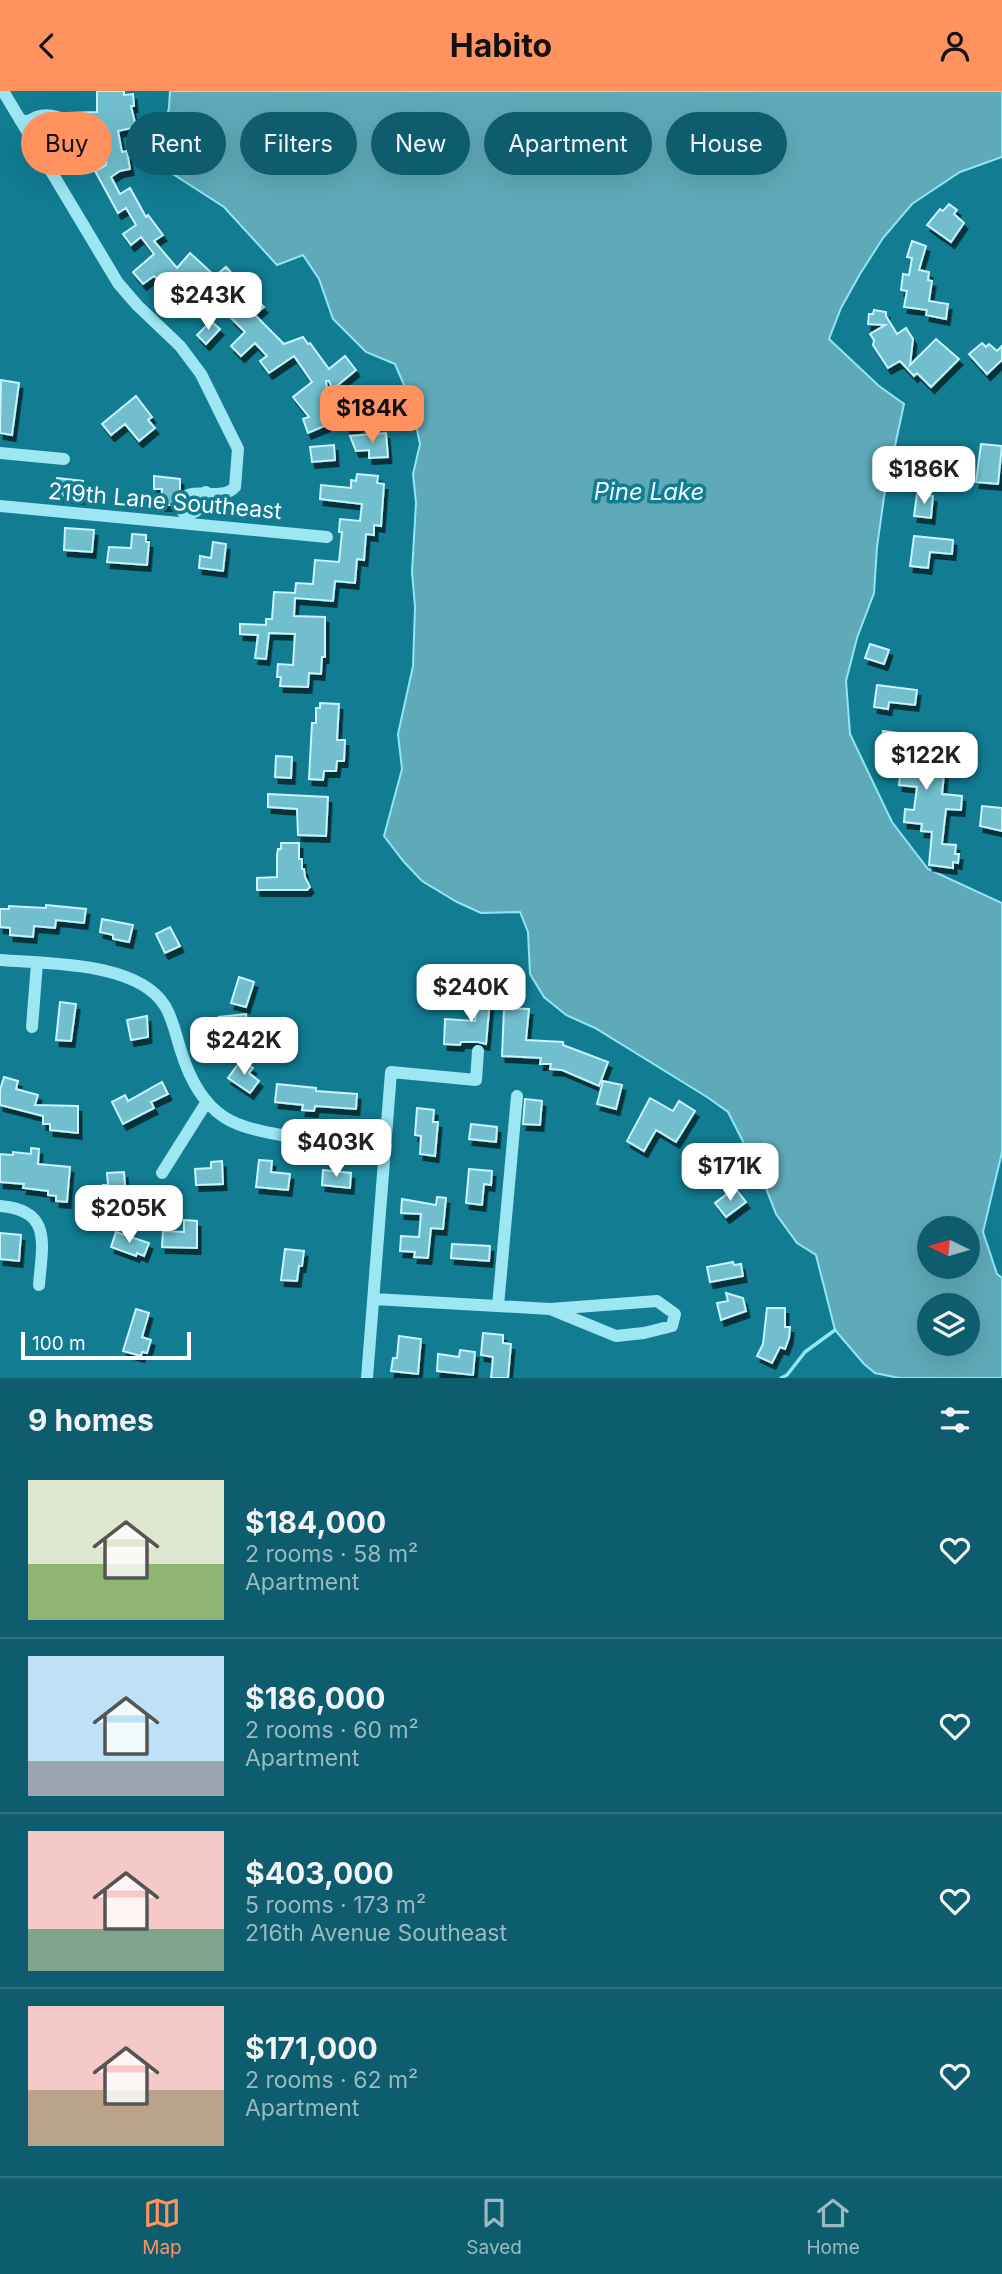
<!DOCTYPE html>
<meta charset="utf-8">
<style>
body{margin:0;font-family:Inter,sans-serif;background:#166373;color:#f1f3f6;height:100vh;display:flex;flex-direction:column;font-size:26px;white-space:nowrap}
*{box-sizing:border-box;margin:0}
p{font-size:23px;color:#9abac2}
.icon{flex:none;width:38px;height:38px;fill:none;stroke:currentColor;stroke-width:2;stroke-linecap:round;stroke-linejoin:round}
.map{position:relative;height:1287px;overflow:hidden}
.sheet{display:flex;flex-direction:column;background:#0d5d6e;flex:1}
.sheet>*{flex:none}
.guide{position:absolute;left:21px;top:21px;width:961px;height:63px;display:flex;gap:14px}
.needle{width:46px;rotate:275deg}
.tools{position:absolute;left:917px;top:1125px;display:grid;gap:14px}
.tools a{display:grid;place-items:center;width:63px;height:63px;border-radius:50%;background:#0d5d6e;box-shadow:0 7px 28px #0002;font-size:35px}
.scale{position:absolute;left:21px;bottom:18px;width:170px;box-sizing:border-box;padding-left:7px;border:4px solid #fff;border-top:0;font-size:19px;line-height:24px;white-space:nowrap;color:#fff;-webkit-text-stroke:5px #117c92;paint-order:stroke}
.price{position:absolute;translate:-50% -60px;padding:0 16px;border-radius:14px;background:#fff;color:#222;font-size:23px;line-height:46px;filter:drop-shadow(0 2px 4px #0008)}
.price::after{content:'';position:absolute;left:50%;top:42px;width:21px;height:16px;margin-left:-10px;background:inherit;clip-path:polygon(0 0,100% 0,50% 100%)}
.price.selected{background:#ff925f;color:#111}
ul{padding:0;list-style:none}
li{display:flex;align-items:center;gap:21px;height:175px;padding:0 28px}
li+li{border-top:2px solid #2d7281}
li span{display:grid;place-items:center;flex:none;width:196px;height:140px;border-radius:0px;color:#555}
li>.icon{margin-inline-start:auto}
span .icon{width:84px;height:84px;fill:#fffc;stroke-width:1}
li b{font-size:30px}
h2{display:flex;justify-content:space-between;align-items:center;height:84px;padding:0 28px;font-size:30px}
.tag{padding:0 24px;border-radius:32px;background:#0d5d6e;box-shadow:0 7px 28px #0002;font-size:24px;line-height:63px}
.tag.selected{background:#ff925f;color:#111}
header{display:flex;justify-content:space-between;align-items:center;height:91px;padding:0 28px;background:#ff925f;color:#111;font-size:32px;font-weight:700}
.tabs{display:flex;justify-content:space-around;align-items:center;height:98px;border-top:2px solid #2d7281;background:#0d5d6e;font-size:19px;color:#9abac2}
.tabs a{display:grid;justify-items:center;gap:4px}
.tabs .selected{color:#ff925f}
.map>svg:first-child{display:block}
</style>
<header><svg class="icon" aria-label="back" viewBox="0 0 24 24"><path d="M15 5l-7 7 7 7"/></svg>Habito<svg class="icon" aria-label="person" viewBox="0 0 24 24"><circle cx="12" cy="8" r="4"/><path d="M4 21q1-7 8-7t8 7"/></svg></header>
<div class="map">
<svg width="1002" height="1287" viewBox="0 0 1002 1287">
<defs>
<filter id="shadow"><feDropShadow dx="3.5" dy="6" stdDeviation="0" flood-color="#0009"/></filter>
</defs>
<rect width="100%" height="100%" fill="#117c92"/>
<path fill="#5faab9" stroke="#8fe7f6" stroke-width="2" fill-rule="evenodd" d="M170,0H1002V66L960,81L912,113L883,147L860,183L841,217L829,248L879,295L904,313L884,406L877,456L874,502L857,547L846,590L850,643L892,731L928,778L1002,812V1061L983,1141L997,1183L1002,1187V1287H899L875,1282L864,1273L835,1239L816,1164L797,1152L776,1123L764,1092L728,1021L707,1006L595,937L566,924L544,906L530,883L528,841L520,821L481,822L457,811L422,790L404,771L384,745L402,678L398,643L413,575L415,516L412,481L416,412L413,383L420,353L411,310L395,273L366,261L333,228L319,188L303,164L277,174L224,116L173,83L161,58L169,16ZM929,1138H968V1176H929ZM929,1214H968V1253H929Z"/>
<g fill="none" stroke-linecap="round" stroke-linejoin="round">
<path stroke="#8fe7f6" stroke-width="3.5" d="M781,1287L787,1284L805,1261L835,1239"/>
</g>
<path fill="#6fbece" stroke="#c5f5fd" stroke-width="2" filter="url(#shadow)" d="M97,0H124V4L133,3L134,15H131L136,36L118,40L122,61L127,60L130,78L120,80L111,86L120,103L130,97L146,126L148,124L163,144L154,150L177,177L190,162L215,185L226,176L235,186L204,213L195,203L202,197L188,184L172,202L154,185L143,193L133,181L154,163L141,146L131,154L123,143L136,134L126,117L118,122L95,80L106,74L103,57H106L101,32H84L70,22L97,21Z
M949,113L957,119L954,123L964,132L951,151L927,134L940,118L943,120Z
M912,150L926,155L919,179L929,181L928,189L932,190L929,210L948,213L946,228L926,224L927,219L904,216L907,200L901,199L903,183L909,184L912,167L907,166Z
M244,196L264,216L255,224L284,253L303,246L308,253L310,252L329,278L345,265L356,279L338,294L350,310L366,304L375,328L348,339L329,290H326L331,329L326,331L327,334L308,342L303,328L309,326L293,306L312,291L294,265L269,282L260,270L267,265L255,252L241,265L231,255L245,241L231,227L235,223L227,214Z
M874,219L886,221V225L897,243L906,237L913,248L910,274L936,248L959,268L931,296L917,282L914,285L900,270L888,277L873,254L874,249L870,243L885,234L868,233L869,223H873Z
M211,230L220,238L206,253L197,244Z
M982,252L986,256L989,253L997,260L1002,255V269L987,283L969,263Z
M1,289L19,292L12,344L0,342Z
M136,305L152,326L148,329L155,337L139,350L125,333L111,344L102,333Z
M386,342L388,366L369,367V359L356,360L350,345Z
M981,353L1002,355L998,393L976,391Z
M334,354L335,369L312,371L310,356Z
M357,383L378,385L377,392L384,393L381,435L374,434V444L366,443L364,469L357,468L355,492L335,490L333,510L295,507L294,525L325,526V566H322L321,583L309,582L308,596L280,595L281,586H277L278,573L293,574L295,543L269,542L266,568L255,567L258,544L240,543V533L266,534V528H272L274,501L295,502L296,492L313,493L315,469L339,471L342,441H339L340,428L360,430L362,413L320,408L321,394L351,397V389L356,390Z
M154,385L180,388V399L173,405V414H161L162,398H154Z
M57,387L83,390L81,407L55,404Z
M917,403L933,405L931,427L914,425Z
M65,437L94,439L92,461L64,459Z
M132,443L146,444V451H149L147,474L107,471L109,456L131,457Z
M914,445L953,449L952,463L930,461L928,477L910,475Z
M213,451L226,453L223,480L199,477L200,465L211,467Z
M870,553L889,559L884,573L865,567Z
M877,594L917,599L915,614L889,611L888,618L874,616Z
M320,612L339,613L337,649H345L344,670H337L336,680H324L323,689L309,688L312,632H316V617H320Z
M883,640L930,646V651H935L932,672L945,674L942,703L962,705L961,719L946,718L942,753L956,754L955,763H959L958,772L953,771V777L929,774L932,741L921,740L922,733L904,731L905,718L914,719L917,696L899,694L903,658L881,656Z
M276,665L292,666L291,687L275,686Z
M268,703L328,706L326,745L298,744L297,718L268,716Z
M982,715L1002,717V740L980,735Z
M281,752H299V768H302V778H304L305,786L310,796L307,799H257V787L277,786V764L278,758H281Z
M46,814L86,818L84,832L56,829L55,837L34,835L33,846L10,844V837L0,836V818H9V815L46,817Z
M102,828L133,834L129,851L113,848V844L100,841Z
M170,836L180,855L165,862L156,843Z
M239,886L254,891L246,916L231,912Z
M478,897L491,898L486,953L478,951H461L460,954L444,953L445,928L475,930Z
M60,911L76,913L71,950L56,949Z
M504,917L529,918L526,949L563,951V954L608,971L599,995L562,979L550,978L551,973H540L541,967L502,965Z
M246,923L247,936H240L242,963L216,965L214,952H221L219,926Z
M147,925L148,946L131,949L127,929Z
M241,969L253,977L249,982L259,990L250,1002L228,987Z
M4,986L18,990L16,998L38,1004L35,1014L78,1015V1042L50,1039V1033H43V1025L0,1014V999Z
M603,990L622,994L616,1018L597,1013Z
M162,991L168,1003L151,1011L154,1017L123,1033L112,1011L125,1004L128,1010Z
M277,993L316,997V1000L357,1003L356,1018L315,1015L314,1020L302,1019L303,1014L275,1011Z
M650,1007L673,1020L679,1010L695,1020L676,1051L656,1039L644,1060L627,1050Z
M525,1008L542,1010L540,1034L523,1033Z
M417,1017L434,1019L433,1031H438L435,1065L420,1063L421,1045L415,1044Z
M471,1033L497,1036L496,1051L469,1048Z
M31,1057L39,1058L38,1073L70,1076L67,1111L56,1110V1105L48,1104V1100L23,1097L24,1093L0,1091V1063L13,1064V1061L31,1063Z
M259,1069L272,1070L271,1081L290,1083L288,1099L256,1096Z
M222,1070L223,1093L196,1094L195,1078L211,1077V1071Z
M469,1078L492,1080L491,1094L484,1093L482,1114L466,1112Z
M323,1079L351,1082L350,1097L322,1094Z
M124,1081L126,1105L104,1106L103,1094H108L107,1082Z
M735,1097L746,1111L726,1126L715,1112Z
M437,1106L446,1107L443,1138L431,1137L428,1167L414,1166L415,1161L400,1160L401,1145L419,1146L421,1123L401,1122L402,1108L436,1114Z
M184,1129L197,1130V1157L162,1156L163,1140L184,1141Z
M116,1141L149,1152L144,1165L137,1162L136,1165L111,1156Z
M0,1142L21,1144L19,1170L0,1168Z
M452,1153L490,1155L489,1170L451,1167Z
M285,1158L304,1160L302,1175H299L297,1190L281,1189Z
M733,1171L734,1174L741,1173L743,1185L710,1191L707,1176Z
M726,1202L743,1207L746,1220L721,1229L717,1212L728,1210Z
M767,1217H785V1236H790L789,1247L785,1258L780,1256L772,1272L757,1265L763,1253Z
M136,1218L149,1222L142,1246L151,1249L147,1262L142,1261L141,1265L123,1260Z
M483,1242L503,1244V1252L511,1253L508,1287H491L493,1266L481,1264Z
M399,1245L421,1248L418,1283L391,1280L393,1267H397Z
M460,1259L475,1261L473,1284L437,1280L438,1263L459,1266Z"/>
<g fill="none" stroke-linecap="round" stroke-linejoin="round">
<path stroke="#9de6f3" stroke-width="12" d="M3,0L118,192L137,214L180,255L201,283L238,358L235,396C221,411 198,395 181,408L183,421C198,426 203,413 206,401
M20,29C25,30 33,30 37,33C53,40 59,55 79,50L82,43C69,27 45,17 28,31
M0,362L64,368
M0,415L327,446
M0,869C46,873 138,870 165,915C173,928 176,945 181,960C189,986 201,1011 224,1026C256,1048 345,1050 386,1055
M32,936L37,872
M162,1082L206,1012
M0,1115C53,1119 42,1154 39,1194
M374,1208L550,1218L657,1210L675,1223L672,1235L644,1242L616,1245L550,1218
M498,1215L517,1005
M367,1287L391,981L476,989L478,960"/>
</g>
<g text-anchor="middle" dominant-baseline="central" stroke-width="7" stroke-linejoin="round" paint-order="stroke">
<g font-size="23" fill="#fff" stroke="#117c92">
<text transform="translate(165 410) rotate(5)">219th Lane Southeast</text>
</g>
<g font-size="24" font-style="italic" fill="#eafbfe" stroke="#117c92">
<text x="649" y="400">Pine Lake</text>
</g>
</g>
</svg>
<div class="tools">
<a><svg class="needle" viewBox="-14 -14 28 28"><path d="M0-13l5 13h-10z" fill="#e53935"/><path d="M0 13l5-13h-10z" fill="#9abac2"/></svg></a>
<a><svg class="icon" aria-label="layers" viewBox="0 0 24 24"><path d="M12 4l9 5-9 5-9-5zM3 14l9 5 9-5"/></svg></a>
</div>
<div class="scale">100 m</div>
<b class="price" style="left:208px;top:241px">$243K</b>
<b class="price selected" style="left:372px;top:354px">$184K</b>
<b class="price" style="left:924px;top:415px">$186K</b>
<b class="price" style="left:926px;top:701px">$122K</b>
<b class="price" style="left:471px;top:933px">$240K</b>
<b class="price" style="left:244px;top:986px">$242K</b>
<b class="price" style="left:336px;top:1088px">$403K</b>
<b class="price" style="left:730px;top:1112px">$171K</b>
<b class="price" style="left:129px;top:1154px">$205K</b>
<div class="guide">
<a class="tag selected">Buy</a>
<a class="tag">Rent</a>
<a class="tag">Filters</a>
<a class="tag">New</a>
<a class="tag">Apartment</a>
<a class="tag">House</a>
</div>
</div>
<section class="sheet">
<h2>9 homes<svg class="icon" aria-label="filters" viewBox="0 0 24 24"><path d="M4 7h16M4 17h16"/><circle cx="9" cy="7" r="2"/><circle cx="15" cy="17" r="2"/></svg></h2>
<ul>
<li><span style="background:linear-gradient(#dfe7d0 60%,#8fb573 0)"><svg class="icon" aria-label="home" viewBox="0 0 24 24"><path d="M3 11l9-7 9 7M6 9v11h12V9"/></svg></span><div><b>$184,000</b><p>2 rooms · 58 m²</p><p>Apartment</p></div><svg class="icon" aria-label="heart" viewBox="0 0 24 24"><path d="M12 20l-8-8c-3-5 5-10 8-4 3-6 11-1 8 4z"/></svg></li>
<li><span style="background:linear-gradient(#bfe0f5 75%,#9aa5b1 0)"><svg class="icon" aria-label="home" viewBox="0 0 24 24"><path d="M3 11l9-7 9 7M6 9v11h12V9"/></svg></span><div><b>$186,000</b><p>2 rooms · 60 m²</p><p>Apartment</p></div><svg class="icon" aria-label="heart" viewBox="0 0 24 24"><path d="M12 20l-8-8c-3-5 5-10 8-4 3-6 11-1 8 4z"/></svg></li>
<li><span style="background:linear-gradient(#f6c9c9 70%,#7fa58c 0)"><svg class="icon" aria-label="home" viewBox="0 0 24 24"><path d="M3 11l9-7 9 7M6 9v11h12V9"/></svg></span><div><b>$403,000</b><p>5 rooms · 173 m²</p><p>216th Avenue Southeast</p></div><svg class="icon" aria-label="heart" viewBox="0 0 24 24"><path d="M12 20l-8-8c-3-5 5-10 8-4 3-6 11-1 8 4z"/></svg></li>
<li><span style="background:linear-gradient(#f6c9c9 60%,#b9a48a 0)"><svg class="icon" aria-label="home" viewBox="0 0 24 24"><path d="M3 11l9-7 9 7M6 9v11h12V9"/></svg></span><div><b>$171,000</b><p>2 rooms · 62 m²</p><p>Apartment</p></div><svg class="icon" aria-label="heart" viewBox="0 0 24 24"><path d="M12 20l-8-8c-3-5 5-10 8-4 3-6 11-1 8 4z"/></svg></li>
</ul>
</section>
<nav class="tabs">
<a class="selected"><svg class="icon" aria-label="map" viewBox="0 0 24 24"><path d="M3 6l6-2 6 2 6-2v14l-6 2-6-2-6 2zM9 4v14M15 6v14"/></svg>Map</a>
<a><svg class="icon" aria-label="saved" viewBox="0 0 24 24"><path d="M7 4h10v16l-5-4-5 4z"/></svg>Saved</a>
<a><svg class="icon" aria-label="home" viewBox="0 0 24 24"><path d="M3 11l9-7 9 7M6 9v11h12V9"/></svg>Home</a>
</nav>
